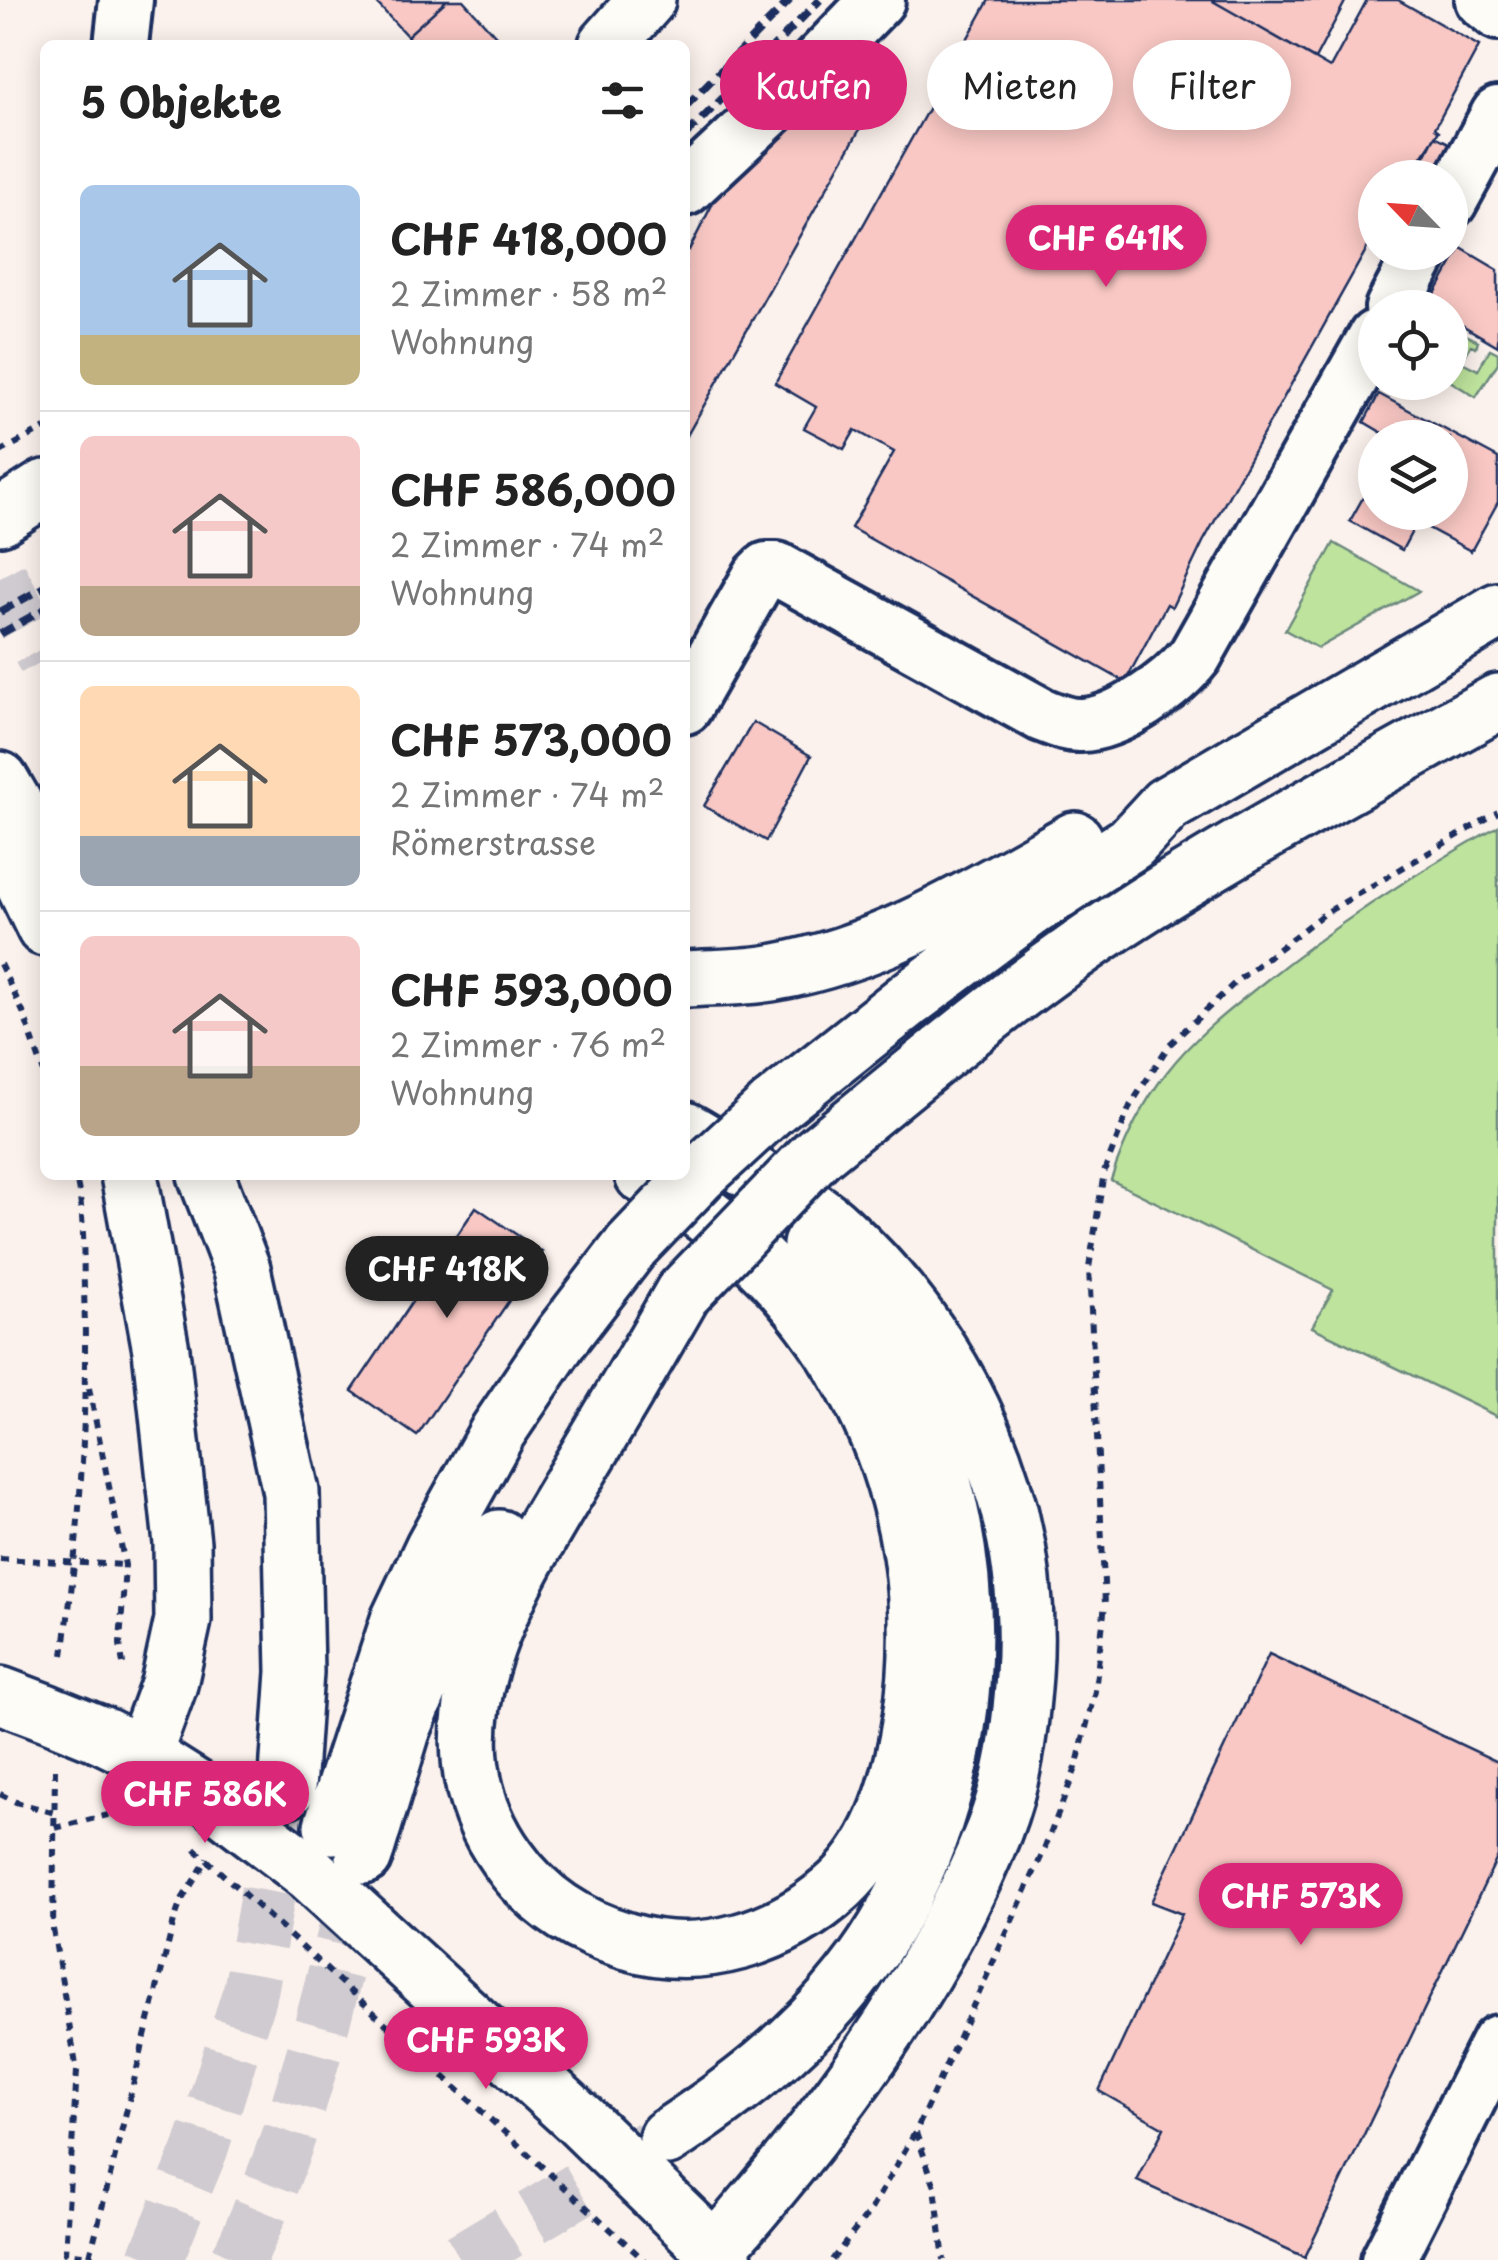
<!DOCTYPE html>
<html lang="de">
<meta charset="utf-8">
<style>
body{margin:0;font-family:"Playpen Sans",sans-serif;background:#f2f2f2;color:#222;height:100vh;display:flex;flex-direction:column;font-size:38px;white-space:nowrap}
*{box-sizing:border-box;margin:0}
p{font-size:32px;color:#767676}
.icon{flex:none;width:55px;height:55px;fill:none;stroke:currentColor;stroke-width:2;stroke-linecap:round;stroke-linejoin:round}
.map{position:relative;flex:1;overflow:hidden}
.details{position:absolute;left:40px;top:40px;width:650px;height:1140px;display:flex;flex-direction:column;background:#fff;border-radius:15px;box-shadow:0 5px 25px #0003}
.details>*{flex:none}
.top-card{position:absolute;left:720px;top:40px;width:628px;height:90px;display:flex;gap:20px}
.needle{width:65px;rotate:295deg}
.tools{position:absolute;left:1358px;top:160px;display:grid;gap:20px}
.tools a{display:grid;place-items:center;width:110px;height:110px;border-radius:50%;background:#fff;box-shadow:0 5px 25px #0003;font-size:50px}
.price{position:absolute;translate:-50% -85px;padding:0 22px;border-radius:35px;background:#db2777;color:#fff;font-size:32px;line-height:65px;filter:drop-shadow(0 2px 5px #0008)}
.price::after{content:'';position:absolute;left:50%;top:60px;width:30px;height:22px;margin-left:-15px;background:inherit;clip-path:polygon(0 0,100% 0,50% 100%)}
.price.active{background:#222;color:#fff}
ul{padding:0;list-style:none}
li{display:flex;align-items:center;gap:30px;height:250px;padding:0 40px}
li+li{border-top:2px solid #e0e0e0}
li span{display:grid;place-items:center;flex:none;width:280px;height:200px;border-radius:15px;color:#555}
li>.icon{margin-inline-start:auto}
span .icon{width:120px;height:120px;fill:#fffc;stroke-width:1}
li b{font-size:42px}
h2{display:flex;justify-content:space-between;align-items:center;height:120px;padding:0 40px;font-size:42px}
.tag{padding:0 35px;border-radius:45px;background:#fff;box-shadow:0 5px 25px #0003;font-size:35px;line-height:90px}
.tag.active{background:#db2777;color:#fff}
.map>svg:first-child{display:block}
</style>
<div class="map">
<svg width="1498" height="2260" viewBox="0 0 1498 2260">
<rect width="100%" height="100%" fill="#fcf2ed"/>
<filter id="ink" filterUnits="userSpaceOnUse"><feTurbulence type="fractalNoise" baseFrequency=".01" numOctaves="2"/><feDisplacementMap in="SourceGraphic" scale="20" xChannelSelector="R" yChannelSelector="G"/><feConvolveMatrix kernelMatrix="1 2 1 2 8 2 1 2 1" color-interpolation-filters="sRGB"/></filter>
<g filter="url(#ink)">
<path fill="#bee39d" stroke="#6c897e" stroke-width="2.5" d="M1450,321L1463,328L1462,333L1478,341L1476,347L1471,345L1462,362L1478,370L1490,349L1498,353V363L1476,397L1450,381Z
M1334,543L1419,591L1318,648L1285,630Z
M1498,826V1417L1312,1327L1333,1290L1111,1180C1124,1141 1142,1104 1167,1072C1193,1038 1229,1010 1263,983C1337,923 1415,873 1498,826Z"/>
<path fill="#f9c8c4" stroke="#1b2f5e" stroke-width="2.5" d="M374,0H447L407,36Z
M447,0H463L504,45H415L407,36Z
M989,0H1211L1330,68L1367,0H1398L1479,46L1435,128L1439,131L1408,178H1375V234L1203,542L1172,607L1167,604L1125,682L851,528L894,452L855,430L844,449L804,428L816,407L775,383Z
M1211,0H1346L1315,59Z
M853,64L886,83L685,439V249L689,250L717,195Z
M1435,136L1449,143L1431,178H1414Z
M1461,248L1498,270V346L1450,318V308L1428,306Z
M1379,394L1498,458V502L1471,551L1417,522L1402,550L1350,521L1375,476V512H1450V438H1391L1364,422Z
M753,722L811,756L766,841L704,806Z
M476,1207L542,1252L417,1436L352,1391Z
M1269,1654L1498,1762V1856L1305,2257L1137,2181L1164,2128L1099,2091L1182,1914L1151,1902Z"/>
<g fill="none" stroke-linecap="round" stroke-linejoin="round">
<path stroke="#cfcbd0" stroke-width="55" stroke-dasharray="55 28" stroke-linecap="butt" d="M0,577L45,660
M155,2260L201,2148L251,1989L283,1807
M238,2260C298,2137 329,1999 361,1867
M461,2260L665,2138"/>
<g stroke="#1b2f5e" stroke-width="60">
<path id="minor" d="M1482,0L1498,13
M121,45L126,0
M685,189L789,92L878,0
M1450,202L1498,114
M1392,308L1422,252
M685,707L759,577L767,569H777L1042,715C1055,720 1068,726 1081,725C1119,724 1173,684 1195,656L1375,337
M1388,2260L1498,2042"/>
</g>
<g stroke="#1b2f5e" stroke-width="62">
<path id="major" d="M607,45L647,0
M0,517L45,488
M0,1695L45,1712
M98,1733L143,1755L214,1800L311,1874L581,2121L724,2260"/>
</g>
<g stroke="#1b2f5e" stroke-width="62">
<path id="highway" d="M0,780L45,857
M0,835L45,928
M685,979C715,977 747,978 776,972C884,953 981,892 1075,840
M772,1108L912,997L1030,909L1131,843L1166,805L1498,611
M685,1130C710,1143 732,1159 755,1175C782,1192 814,1207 837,1229C962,1344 1036,1504 1024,1675C1020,1728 1014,1779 994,1830C932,1987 825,2126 715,2251
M817,1154C919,1071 1020,985 1130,914C1249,838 1375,771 1498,702
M129,1175L161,1350L182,1543L183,1620L169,1684L143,1755
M206,1175L242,1269L291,1492L295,1672L287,1789
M643,1175C839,1283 945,1497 911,1718C902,1777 885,1843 840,1885C783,1938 702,1964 627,1941C578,1927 537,1900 508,1859C412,1727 516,1576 585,1460C618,1405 651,1349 683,1293
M332,1826L399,1620L434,1546L498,1431L562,1336L632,1245
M364,1856L402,1731L439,1642L499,1538
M667,2137C735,2092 799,2044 850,1979C985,1808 998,1559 899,1369C876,1324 842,1284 811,1245"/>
</g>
<path stroke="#1b2f5e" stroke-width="6" stroke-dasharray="8 8" stroke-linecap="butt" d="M0,452L45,428
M0,964L23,1012L45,1076
M89,1388L125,1565L120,1644L124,1671
M0,1559L125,1565
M63,1655C80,1534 88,1412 84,1289C83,1253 85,1210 75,1175
M55,1769L53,1929L77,2071L65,2253L90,2256L174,1921L181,1901L208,1858
M0,1794L16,1802L55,1813
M55,1828L112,1814L135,1803
M195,1849L644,2260
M916,2133L935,2187L944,2260
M832,2260L870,2211L916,2131L1042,1855L1076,1768L1095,1691L1105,1604L1089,1268L1104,1172L1130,1106L1169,1045L1237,981L1322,915L1498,812"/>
<use href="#minor" stroke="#fdfcf7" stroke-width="52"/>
<use href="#major" stroke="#fdfcf7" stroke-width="55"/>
<use href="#highway" stroke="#fdfcf7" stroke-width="55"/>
<path stroke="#1b2f5e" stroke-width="8" stroke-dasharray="15 8" stroke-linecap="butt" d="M685,107L790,0
M685,136L820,0
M0,612L45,587
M0,634L45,609"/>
<g stroke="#1b2f5e" stroke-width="62" stroke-linecap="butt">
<path id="major-bridge" d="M45,1712L97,1733"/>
</g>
<g stroke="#1b2f5e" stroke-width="62" stroke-linecap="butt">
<path id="highway-bridge" d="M632,1245L699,1175L772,1108
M683,1293L817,1154"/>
</g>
<use href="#major-bridge" stroke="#fdfcf7" stroke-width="55"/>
<use href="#highway-bridge" stroke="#fdfcf7" stroke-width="55"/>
</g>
</g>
</svg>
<div class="tools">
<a><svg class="needle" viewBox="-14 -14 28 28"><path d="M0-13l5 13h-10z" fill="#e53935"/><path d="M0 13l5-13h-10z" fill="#767676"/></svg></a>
<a><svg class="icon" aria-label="locate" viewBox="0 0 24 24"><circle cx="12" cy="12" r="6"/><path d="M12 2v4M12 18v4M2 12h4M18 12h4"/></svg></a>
<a><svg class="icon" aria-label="layers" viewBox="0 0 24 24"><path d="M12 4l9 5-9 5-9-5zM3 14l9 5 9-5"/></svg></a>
</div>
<b class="price" style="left:1106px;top:290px">CHF 641K</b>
<b class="price active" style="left:447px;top:1321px">CHF 418K</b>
<b class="price" style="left:205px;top:1846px">CHF 586K</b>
<b class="price" style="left:1301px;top:1948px">CHF 573K</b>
<b class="price" style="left:486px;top:2092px">CHF 593K</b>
<div class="top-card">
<a class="tag active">Kaufen</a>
<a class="tag">Mieten</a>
<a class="tag">Filter</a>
</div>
<section class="details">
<h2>5 Objekte<svg class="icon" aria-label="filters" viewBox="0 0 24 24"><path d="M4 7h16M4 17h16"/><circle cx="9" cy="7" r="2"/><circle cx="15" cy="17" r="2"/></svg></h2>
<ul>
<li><span style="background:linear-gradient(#a9c7e8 75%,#c2b280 0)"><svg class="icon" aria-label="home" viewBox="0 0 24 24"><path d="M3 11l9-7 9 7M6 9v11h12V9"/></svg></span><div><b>CHF 418,000</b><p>2 Zimmer · 58 m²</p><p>Wohnung</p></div></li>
<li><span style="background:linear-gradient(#f6c9c9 75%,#b9a48a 0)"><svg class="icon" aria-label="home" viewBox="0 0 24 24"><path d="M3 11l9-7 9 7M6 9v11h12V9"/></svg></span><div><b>CHF 586,000</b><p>2 Zimmer · 74 m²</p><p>Wohnung</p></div></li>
<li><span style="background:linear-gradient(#ffd9b3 75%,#9aa5b1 0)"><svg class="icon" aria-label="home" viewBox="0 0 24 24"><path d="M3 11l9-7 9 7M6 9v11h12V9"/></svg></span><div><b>CHF 573,000</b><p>2 Zimmer · 74 m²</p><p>Römerstrasse</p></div></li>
<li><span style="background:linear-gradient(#f6c9c9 65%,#b9a48a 0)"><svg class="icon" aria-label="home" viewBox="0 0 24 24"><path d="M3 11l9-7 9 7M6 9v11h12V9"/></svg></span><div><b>CHF 593,000</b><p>2 Zimmer · 76 m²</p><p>Wohnung</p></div></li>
</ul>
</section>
</div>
